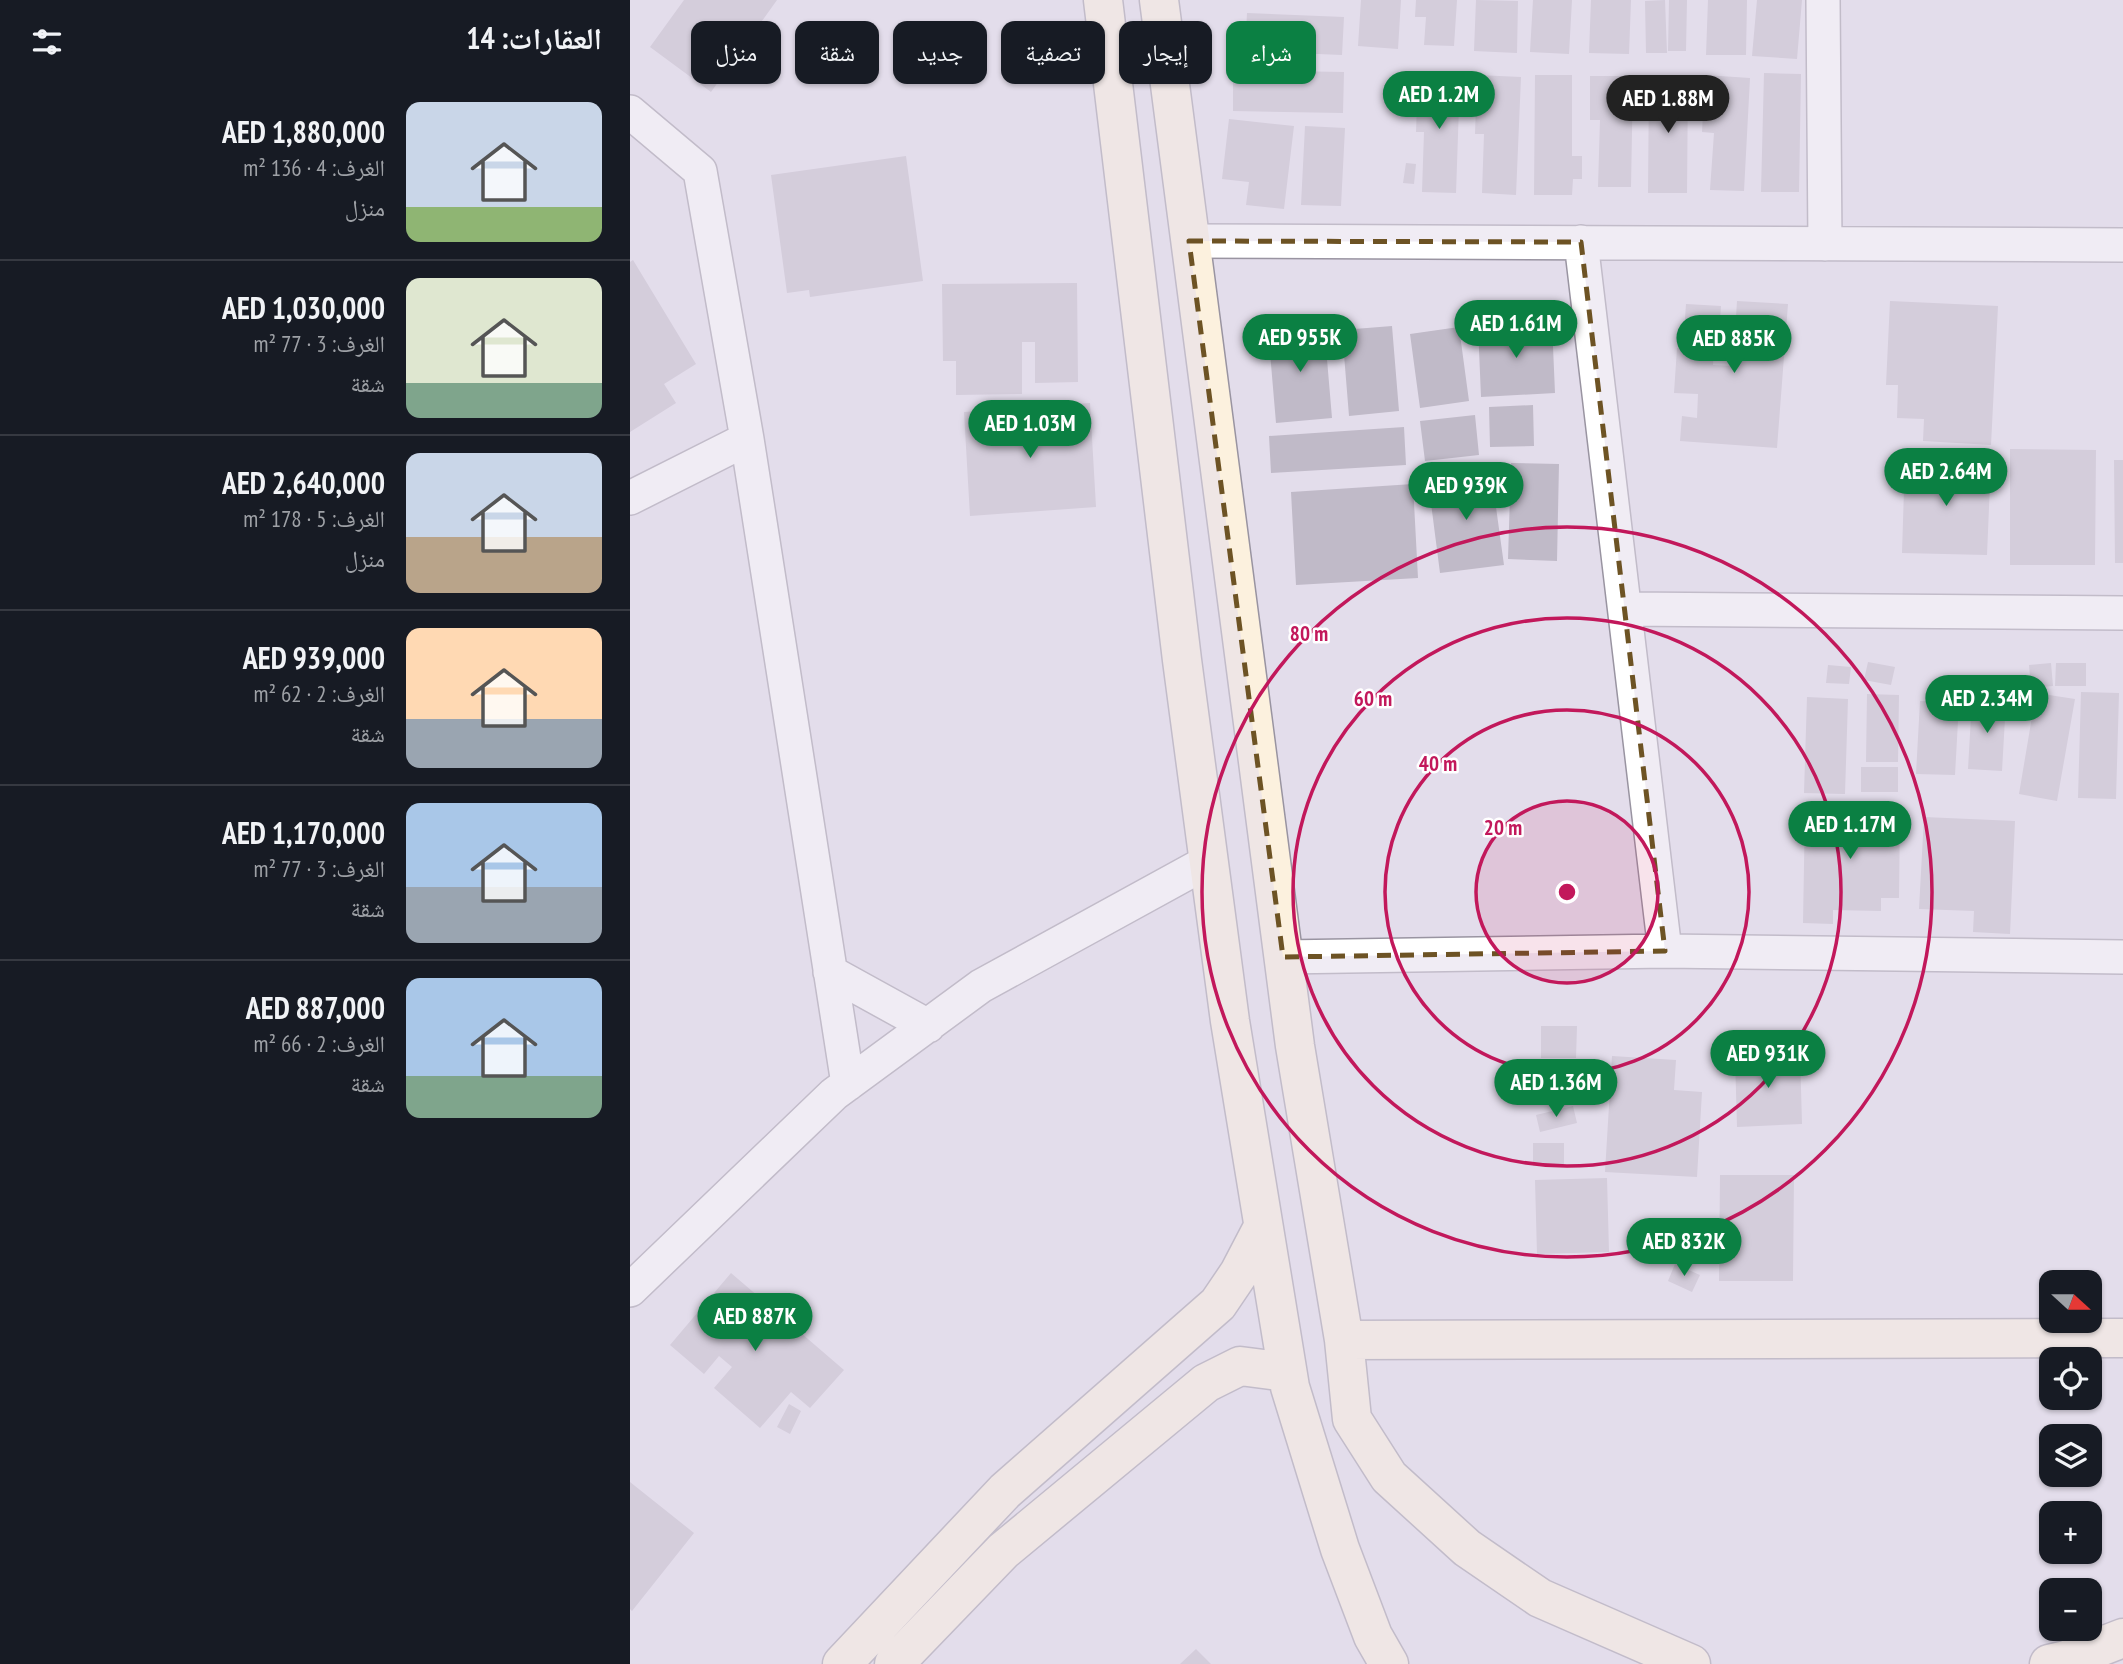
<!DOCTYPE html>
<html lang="ar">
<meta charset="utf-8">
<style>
body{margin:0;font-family:"PT Sans Narrow","Noto Naskh Arabic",sans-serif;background:#242831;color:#f1f3f6;direction:rtl;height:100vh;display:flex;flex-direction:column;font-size:26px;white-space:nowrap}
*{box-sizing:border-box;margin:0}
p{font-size:23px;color:#9ea1a6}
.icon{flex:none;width:38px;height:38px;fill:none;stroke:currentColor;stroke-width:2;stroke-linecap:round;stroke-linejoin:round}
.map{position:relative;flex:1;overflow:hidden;direction:ltr}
.sheet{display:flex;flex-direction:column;background:#171b24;width:630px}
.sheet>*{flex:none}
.banner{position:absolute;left:21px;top:21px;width:665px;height:63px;direction:rtl;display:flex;gap:14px}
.needle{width:46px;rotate:111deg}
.fabs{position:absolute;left:1409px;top:1270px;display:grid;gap:14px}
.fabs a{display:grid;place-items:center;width:63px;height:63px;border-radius:14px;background:#171b24;box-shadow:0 2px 5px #0004;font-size:35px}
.price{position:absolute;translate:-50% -60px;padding:0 16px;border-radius:24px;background:#0b8043;color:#fff;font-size:23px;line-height:46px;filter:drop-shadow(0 2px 4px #0008)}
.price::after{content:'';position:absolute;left:50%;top:42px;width:21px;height:16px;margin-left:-10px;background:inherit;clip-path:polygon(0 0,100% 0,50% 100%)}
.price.selected{background:#222;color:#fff}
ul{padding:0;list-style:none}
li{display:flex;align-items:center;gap:21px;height:175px;padding:0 28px}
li+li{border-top:2px solid #363941}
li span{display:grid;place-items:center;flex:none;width:196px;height:140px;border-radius:14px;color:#555}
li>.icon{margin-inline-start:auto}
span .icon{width:84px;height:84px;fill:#fffc;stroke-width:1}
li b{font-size:30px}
h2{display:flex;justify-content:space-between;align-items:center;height:84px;padding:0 28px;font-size:30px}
.chip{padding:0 24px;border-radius:14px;background:#171b24;box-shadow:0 2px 5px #0004;font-size:24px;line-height:63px}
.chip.selected{background:#0b8043;color:#fff}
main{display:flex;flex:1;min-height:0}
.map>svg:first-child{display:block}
</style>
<main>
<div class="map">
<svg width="1493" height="1664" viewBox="0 0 1493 1664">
<rect width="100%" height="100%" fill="#e3ddeb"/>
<path fill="#c0bac8" d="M54,0H147L81,92L20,47Z
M731,0H771L768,49L728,46Z
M786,0H827L824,46L794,45L796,17H785Z
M846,0L888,1L887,53L844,51Z
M903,0H942L939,54L900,52Z
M961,0H1001L999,54L959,53Z
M1035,0L1037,53H1016L1015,1Z
M1039,0H1057L1056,51H1038Z
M1078,0H1117L1116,55H1076Z
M1127,0H1172L1167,59L1122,56Z
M617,13L714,17L712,55L615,51Z
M603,70L714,72L713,113L603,111Z
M1134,73L1171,74L1169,192H1131Z
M847,75L891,77L886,195L852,193L854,134H845Z
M905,75H942V156H952V179H943L942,195H904Z
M1075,75L1120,78L1114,191L1080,190L1084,133L1072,132Z
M788,76L830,77L826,193L792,192L794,132H786Z
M960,76H1003L1001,187H968L970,120H960Z
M1019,77H1058L1057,193H1018Z
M599,119L664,126L654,209L616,205L619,182L592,179Z
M675,126L715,128L711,206L671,205Z
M276,156L293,281L180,297L179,290L157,293L141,175Z
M776,163L786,164L784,184L773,183Z
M3,260L66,364L34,384L46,403L0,432V262Z
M447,283L448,382L405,383V342H392V394L326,395V361H313L312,284Z
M1107,301L1158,304L1147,448L1050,441L1052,416L1067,418L1068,394L1044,393L1047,348H1053L1056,304L1091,306L1088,346H1084L1083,365L1103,366Z
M1260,301L1368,306L1361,445L1293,441L1294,419L1267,418L1268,385H1256Z
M922,323L925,393L851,397L848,326Z
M694,324L702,418L646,423L638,329Z
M762,326L769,411L719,416L712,330Z
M829,327L839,401L790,408L780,334Z
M460,403L466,507L340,516L334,412Z
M903,405L904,446L860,447L859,407Z
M845,415L849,455L795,461L790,421Z
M774,427L776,465L641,473L639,436Z
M1380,449L1466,450L1465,565H1380Z
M1275,458L1330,459L1329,487H1340L1341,459L1361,460L1357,555L1272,553Z
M1484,460H1493V563H1485Z
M881,463L929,464L927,561L878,559Z
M861,471L874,565L810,573L798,480Z
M783,484L788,578L666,585L661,492Z
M1238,662L1265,667L1261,685L1234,680Z
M1421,663L1423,686L1401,688L1399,665Z
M1426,663H1456V686H1425Z
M1198,665L1221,667L1219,684L1196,683Z
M1451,692L1489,693L1486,799L1448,798Z
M1406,693L1445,699L1427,801L1389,794Z
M1237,694L1269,695L1268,762H1236Z
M1177,697L1218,699L1215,794L1174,793Z
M1342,699L1376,701L1372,771L1338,769Z
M1290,701L1329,703L1325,775L1286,774Z
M1231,767H1268V792H1231Z
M1175,808L1270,809L1269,898H1251V911L1203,910V924L1173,923Z
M1294,817L1385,821L1380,934L1343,932L1344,911L1289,909Z
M911,1026H947L946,1058H911Z
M1170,1053L1172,1124L1107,1127L1105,1056Z
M982,1056L1046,1060L1044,1090L1072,1092L1067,1177L975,1172Z
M943,1106L947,1123L910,1132L906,1115Z
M903,1143H934V1166H903Z
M1090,1175H1164L1163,1281H1089Z
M977,1178L979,1252L907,1254L905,1180Z
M1045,1264L1070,1275L1062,1292L1038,1281Z
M101,1273L214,1370L180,1408L161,1392L130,1428L84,1388L102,1367L89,1356L74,1374L40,1345Z
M159,1404L171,1411L160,1434L147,1427Z
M0,1482L64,1533L2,1611L0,1609Z
M566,1649L581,1664H550Z"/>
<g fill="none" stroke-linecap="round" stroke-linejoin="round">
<g stroke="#9994a1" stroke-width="36">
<path id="street" d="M1193,0L1195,244
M0,112L70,171L117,439L218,1084
M559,241L1493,245
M951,242L1035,951
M0,498L117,439
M995,609L1493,613
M653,957L1035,951L1493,957
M200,972L298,1026
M0,1290L204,1094L351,986L579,861"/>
</g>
<g stroke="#9994a1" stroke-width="41">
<path id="secondary" d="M473,0L552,660L600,1021L660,1387L710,1549L743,1636L759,1664
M529,0L665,1046L714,1340L722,1419L759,1477L837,1548L910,1598L1061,1664
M714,1340L1493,1338
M212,1664L375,1491L588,1304L609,1273L633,1227
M264,1664L373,1551L576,1383L610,1366L657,1372
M1419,1664L1436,1660L1493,1638"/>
</g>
<use href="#street" stroke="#fff" stroke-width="33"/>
<use href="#secondary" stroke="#fcf1de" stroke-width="38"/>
</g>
<path d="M0 0H1493V1664H0ZM559,241L951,242L1035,951L653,957Z" fill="#e3ddeb" fill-opacity=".55" fill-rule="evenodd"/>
<path fill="none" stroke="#6d5324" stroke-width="5" stroke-dasharray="14 9" stroke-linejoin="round" d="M559,241L951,242L1035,951L653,957Z"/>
<circle cx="937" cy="892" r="91" fill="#c2185b" fill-opacity=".12"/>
<g fill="none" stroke="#c2185b" stroke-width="3.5">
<circle cx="937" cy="892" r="91"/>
<circle cx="937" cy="892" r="182"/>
<circle cx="937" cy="892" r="274"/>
<circle cx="937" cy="892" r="365"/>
</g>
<circle cx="937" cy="892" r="10" fill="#c2185b" stroke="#fff" stroke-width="3.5"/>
<g font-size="21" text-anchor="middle" font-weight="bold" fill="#c2185b" stroke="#fff" stroke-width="5" stroke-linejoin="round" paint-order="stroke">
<text x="679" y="641">80 m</text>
<text x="743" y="706">60 m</text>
<text x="808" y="771">40 m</text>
<text x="873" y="835">20 m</text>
</g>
</svg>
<div class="fabs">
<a><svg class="needle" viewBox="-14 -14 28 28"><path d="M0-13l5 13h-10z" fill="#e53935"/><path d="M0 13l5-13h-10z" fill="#9ea1a6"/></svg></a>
<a><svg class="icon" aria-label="locate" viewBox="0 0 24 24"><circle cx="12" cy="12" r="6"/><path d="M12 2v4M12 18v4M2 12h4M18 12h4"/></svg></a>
<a><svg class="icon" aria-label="layers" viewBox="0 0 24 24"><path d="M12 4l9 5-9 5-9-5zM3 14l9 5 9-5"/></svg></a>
<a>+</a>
<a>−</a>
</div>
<b class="price" style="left:809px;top:131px">AED 1.2M</b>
<b class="price selected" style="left:1038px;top:135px">AED 1.88M</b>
<b class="price" style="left:886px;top:360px">AED 1.61M</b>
<b class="price" style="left:670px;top:374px">AED 955K</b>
<b class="price" style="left:1104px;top:375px">AED 885K</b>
<b class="price" style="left:400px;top:460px">AED 1.03M</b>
<b class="price" style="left:1316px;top:508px">AED 2.64M</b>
<b class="price" style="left:836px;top:522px">AED 939K</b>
<b class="price" style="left:1357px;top:735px">AED 2.34M</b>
<b class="price" style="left:1220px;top:861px">AED 1.17M</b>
<b class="price" style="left:1138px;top:1090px">AED 931K</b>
<b class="price" style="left:926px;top:1119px">AED 1.36M</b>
<b class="price" style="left:1054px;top:1278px">AED 832K</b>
<b class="price" style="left:125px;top:1353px">AED 887K</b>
<div class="banner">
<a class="chip selected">شراء</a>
<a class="chip">إيجار</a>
<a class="chip">تصفية</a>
<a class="chip">جديد</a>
<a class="chip">شقة</a>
<a class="chip">منزل</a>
</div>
</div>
<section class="sheet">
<h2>العقارات: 14<svg class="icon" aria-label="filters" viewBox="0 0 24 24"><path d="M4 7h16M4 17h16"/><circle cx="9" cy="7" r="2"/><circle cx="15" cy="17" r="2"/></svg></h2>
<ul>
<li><span style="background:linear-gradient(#c9d6e8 75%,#8fb573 0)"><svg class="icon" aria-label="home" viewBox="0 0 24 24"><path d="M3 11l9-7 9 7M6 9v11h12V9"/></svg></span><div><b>AED 1,880,000</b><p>الغرف: 4 · 136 m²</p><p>منزل</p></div></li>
<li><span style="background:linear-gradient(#dfe7d0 75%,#7fa58c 0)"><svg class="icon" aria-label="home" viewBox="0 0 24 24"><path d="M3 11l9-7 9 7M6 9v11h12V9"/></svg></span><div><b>AED 1,030,000</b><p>الغرف: 3 · 77 m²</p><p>شقة</p></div></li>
<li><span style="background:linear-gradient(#c9d6e8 60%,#b9a48a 0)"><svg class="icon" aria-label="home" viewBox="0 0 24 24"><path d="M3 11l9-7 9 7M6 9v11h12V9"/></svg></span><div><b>AED 2,640,000</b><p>الغرف: 5 · 178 m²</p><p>منزل</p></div></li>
<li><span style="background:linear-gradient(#ffd9b3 65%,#9aa5b1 0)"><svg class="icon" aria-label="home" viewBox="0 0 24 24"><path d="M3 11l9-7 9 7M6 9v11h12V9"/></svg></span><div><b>AED 939,000</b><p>الغرف: 2 · 62 m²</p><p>شقة</p></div></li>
<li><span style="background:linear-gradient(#a9c7e8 60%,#9aa5b1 0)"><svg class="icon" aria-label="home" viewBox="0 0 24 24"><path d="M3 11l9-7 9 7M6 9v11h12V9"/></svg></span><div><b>AED 1,170,000</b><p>الغرف: 3 · 77 m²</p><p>شقة</p></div></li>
<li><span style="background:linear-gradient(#a9c7e8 70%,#7fa58c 0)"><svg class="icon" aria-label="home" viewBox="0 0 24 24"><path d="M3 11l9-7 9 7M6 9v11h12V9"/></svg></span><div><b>AED 887,000</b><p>الغرف: 2 · 66 m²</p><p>شقة</p></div></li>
</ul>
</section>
</main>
